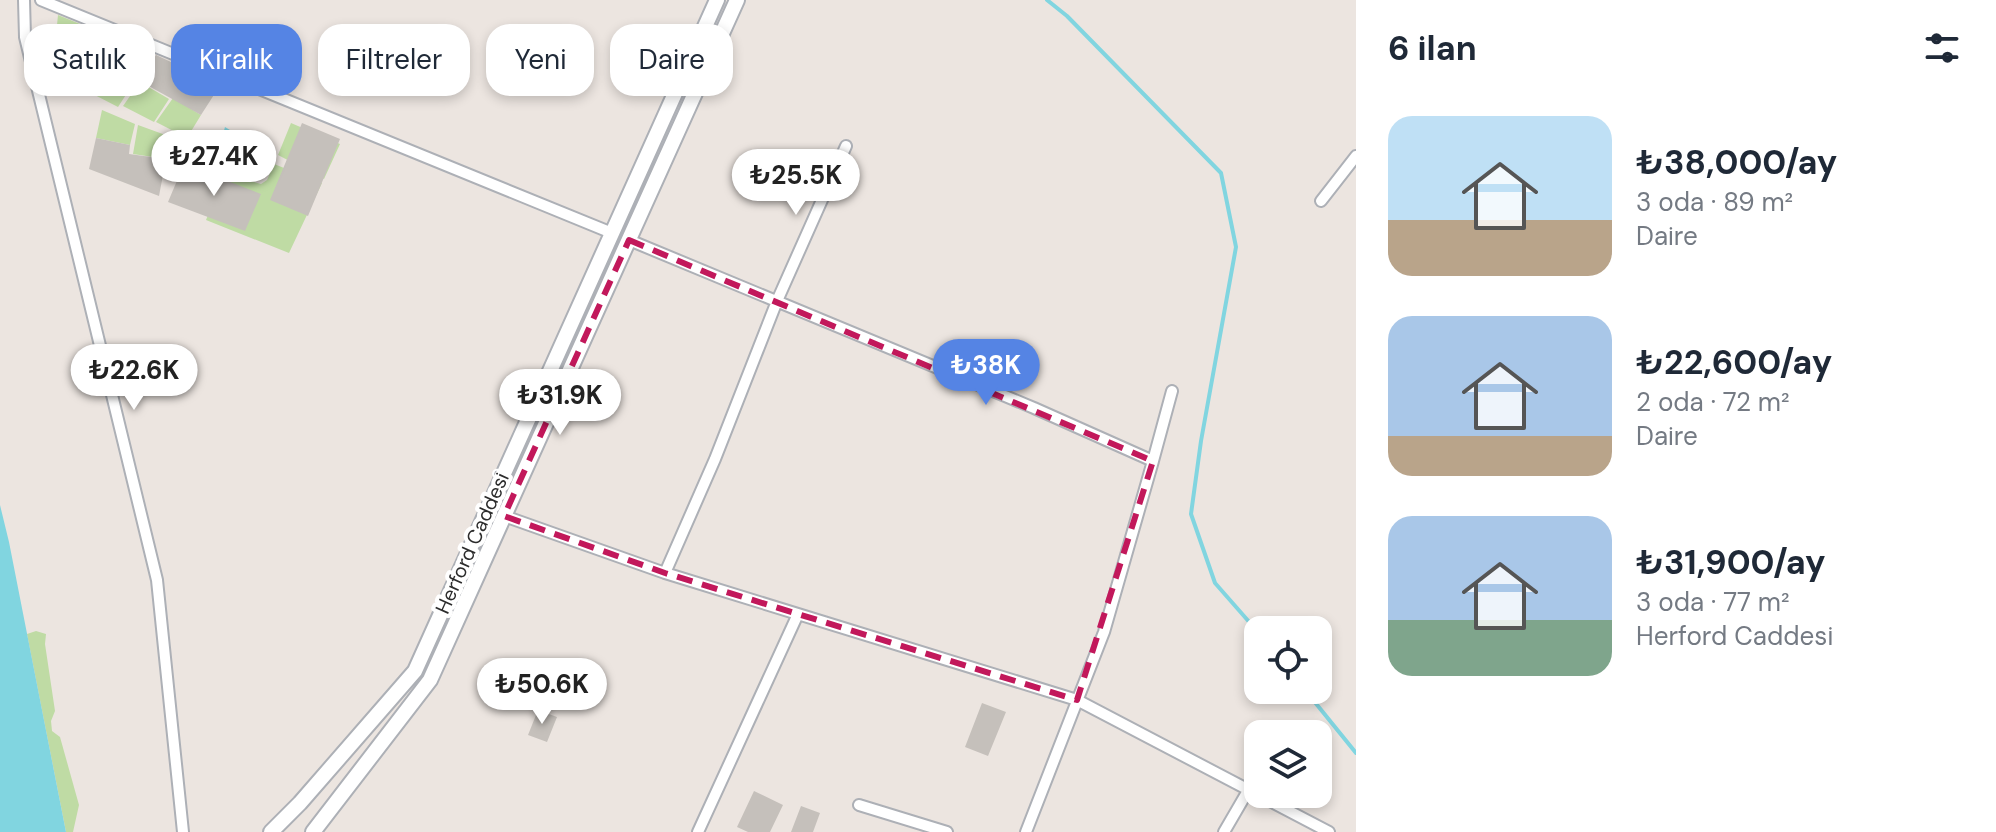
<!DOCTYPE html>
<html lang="tr">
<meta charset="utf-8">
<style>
body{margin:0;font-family:"DM Sans",sans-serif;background:#f2f2f3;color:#1f2937;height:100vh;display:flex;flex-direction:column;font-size:30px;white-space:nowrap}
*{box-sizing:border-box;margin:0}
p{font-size:26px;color:#747a83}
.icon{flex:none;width:44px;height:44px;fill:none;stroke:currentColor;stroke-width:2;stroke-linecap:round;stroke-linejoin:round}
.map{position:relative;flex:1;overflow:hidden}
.side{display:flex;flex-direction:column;background:#fff;width:640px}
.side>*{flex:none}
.hud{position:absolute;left:24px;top:24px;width:760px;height:72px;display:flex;gap:16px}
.buttons{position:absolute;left:1244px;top:616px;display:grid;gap:16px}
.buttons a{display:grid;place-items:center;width:88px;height:88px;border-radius:16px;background:#fff;box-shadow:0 4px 12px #0003;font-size:40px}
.price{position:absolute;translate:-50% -68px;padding:0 18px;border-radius:28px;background:#fff;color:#222;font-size:26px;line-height:52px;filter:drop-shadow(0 2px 4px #0008)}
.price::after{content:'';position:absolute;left:50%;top:48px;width:24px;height:18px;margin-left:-12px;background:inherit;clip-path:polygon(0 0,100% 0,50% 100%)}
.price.on{background:#5584e4;color:#fff}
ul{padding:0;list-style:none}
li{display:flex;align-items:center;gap:24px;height:200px;padding:0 32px}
li span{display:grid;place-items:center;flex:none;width:224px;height:160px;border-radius:24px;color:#555}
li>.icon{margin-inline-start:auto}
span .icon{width:96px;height:96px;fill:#fffc;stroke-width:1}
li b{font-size:34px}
h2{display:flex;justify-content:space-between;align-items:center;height:96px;padding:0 32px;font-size:34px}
.chip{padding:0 28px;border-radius:24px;background:#fff;box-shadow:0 4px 12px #0003;font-size:28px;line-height:72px}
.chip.on{background:#5584e4;color:#fff}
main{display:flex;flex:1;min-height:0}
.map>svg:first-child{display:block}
</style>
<main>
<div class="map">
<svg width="1356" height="832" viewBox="0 0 1356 832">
<rect width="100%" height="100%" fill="#ece5e0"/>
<path fill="#bfdba4" d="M58,15L85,26L70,53L96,71L82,94L66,88L56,35Z
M104,67L133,84L118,107L87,91Z
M140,82L169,99L154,122L123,106Z
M173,98L201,115L187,138L156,122Z
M102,110L135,124L130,145L96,138Z
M291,123L340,144L324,179L278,155Z
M138,125L171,137L166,159L133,154Z
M189,156L221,169L218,178L184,164Z
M274,164L322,183L289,253L206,220L224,176L227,174L261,184L267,180Z
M36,631L46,634L45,644L55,711L51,721L52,731L60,737L79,805L73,832H66L27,634Z"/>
<path fill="#81d5e0" d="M225,127L230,130L232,143L240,145L249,142L247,150L249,152L263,150L266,154L263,161H249L244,166L237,153L226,152V139L223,134Z
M0,505L9,542L66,832H0Z"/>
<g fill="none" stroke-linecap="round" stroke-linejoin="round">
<path stroke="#81d5e0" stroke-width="4" d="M1047,0L1067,16L1221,173L1236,247L1201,441L1191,514L1215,583L1258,632
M1305,690L1356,753"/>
</g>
<path fill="#c5c0bb" d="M84,26L117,45L120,41L154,58L156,55L171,62L188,72L190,69L219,87L201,115L136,79L133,84L100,64L96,71L70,53Z
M302,123L340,139L308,216L270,200Z
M96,138L130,145L129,154L166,159L159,196L89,169Z
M184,164L261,194L245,231L168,202Z
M982,703L1006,712L988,756L965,747Z
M538,710L557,717L547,742L528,735Z
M754,791L783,805L770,832H748L737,827Z
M801,806L820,813L813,832H791Z"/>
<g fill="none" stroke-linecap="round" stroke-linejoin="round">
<g stroke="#adb0b6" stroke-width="14">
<path id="street" d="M24,0L25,37L157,580L183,832
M41,0L612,233
M1321,201L1356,156
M629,240L1034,408L1153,461L1104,632L1026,832
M1153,461L1172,391
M504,516L665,573L1077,700L1329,832
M665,573L715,459L777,301L846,146
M859,805L947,832
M698,832L798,614
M1224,832L1249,789"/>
</g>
<g stroke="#adb0b6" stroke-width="18">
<path id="secondary" d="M271,832L300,803L415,671L717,0
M313,832L430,680L737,0"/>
</g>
<use href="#street" stroke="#fff" stroke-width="10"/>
<use href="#secondary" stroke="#fff" stroke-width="14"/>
</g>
<path fill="none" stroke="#c2185b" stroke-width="6" stroke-dasharray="16 10" stroke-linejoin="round" d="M629,240L1153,461L1077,700L665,573L504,516Z"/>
<g text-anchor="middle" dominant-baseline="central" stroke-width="8" stroke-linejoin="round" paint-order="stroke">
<g font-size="20" fill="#2c2c2c" stroke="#fff">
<text transform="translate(472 543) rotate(-66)">Herford Caddesi</text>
</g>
</g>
</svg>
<div class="buttons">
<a><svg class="icon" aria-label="locate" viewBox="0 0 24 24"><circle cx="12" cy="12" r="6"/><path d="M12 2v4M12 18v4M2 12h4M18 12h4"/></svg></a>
<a><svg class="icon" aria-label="layers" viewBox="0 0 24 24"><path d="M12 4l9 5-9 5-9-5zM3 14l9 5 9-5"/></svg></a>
</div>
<b class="price" style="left:214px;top:198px">₺27.4K</b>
<b class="price" style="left:796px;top:217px">₺25.5K</b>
<b class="price on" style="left:986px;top:407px">₺38K</b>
<b class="price" style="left:134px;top:412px">₺22.6K</b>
<b class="price" style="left:560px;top:437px">₺31.9K</b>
<b class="price" style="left:542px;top:726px">₺50.6K</b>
<div class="hud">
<a class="chip">Satılık</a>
<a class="chip on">Kiralık</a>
<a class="chip">Filtreler</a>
<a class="chip">Yeni</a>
<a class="chip">Daire</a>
</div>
</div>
<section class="side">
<h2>6 ilan<svg class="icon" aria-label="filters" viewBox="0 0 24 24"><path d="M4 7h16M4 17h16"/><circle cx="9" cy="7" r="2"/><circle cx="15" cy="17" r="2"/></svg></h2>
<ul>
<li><span style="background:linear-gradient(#bfe0f5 65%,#b9a48a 0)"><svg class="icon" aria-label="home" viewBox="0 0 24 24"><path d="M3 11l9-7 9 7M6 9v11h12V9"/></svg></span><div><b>₺38,000/ay</b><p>3 oda · 89 m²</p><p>Daire</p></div></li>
<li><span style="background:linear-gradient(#a9c7e8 75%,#b9a48a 0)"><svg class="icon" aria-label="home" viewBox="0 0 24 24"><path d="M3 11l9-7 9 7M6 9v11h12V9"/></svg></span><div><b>₺22,600/ay</b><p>2 oda · 72 m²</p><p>Daire</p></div></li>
<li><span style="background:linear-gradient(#a9c7e8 65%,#7fa58c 0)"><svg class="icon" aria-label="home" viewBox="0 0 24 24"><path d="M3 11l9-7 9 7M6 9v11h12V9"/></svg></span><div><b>₺31,900/ay</b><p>3 oda · 77 m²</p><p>Herford Caddesi</p></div></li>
</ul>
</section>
</main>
